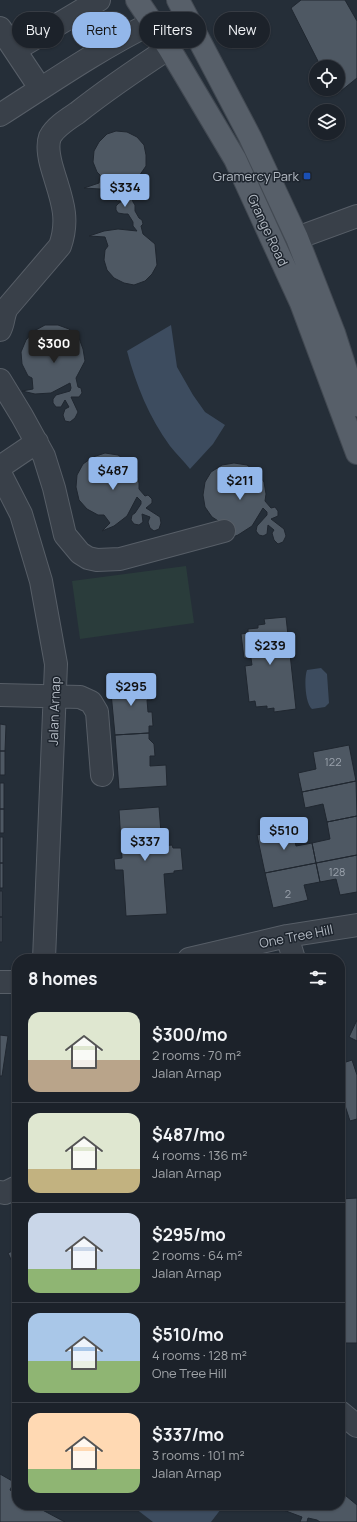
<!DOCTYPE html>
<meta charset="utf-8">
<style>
body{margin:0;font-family:Manrope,sans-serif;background:#292f36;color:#f1f3f6;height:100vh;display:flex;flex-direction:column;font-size:15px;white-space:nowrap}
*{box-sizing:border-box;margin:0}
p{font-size:13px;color:#a0a4a8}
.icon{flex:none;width:22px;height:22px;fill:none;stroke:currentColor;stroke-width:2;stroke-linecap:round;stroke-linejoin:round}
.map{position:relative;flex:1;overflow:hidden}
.side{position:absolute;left:12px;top:954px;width:333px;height:556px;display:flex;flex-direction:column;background:#1c222a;border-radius:16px;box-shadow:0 1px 3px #0004,0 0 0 1px #3a3f47}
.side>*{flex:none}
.top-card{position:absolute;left:12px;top:12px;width:333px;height:36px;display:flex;gap:8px}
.fabs{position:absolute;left:309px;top:60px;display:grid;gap:8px}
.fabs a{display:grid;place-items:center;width:36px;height:36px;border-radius:50%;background:#1c222a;box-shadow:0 1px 3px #0004,0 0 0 1px #3a3f47;font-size:20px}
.price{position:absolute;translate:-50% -34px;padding:0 9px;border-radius:4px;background:#93b7ea;color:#111;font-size:13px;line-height:26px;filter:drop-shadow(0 1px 2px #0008)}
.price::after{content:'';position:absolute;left:50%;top:24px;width:12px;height:9px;margin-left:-6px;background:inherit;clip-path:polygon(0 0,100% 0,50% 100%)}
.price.active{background:#222;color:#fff}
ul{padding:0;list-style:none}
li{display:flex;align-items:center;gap:12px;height:100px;padding:0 16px}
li+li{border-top:1px solid #3a3f47}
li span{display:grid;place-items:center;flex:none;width:112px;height:80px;border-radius:12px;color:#555}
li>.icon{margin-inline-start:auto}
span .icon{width:48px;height:48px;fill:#fffc;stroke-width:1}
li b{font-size:17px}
h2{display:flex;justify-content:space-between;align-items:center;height:48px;padding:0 16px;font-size:17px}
.pill{padding:0 14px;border-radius:18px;background:#1c222a;box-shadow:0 1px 3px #0004,0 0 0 1px #3a3f47;font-size:14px;line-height:36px}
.pill.active{background:#93b7ea;color:#111}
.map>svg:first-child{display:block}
</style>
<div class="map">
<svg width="357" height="1522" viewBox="0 0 357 1522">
<rect width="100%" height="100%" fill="#252e38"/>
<path fill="#2a3c3b" d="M186,566L194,623L80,639L72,581Z"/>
<path fill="#3d4c5f" d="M171,325L177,367L193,395L205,412L225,425L213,444L190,469C184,461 176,454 170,446C149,417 136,385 127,351Z
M321,668L327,674L329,703L325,707L312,709C305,703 304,678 307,670Z
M131,1505H224L211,1522H153Z"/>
<path fill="#4e5863" stroke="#202730" d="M301,0H345L357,21V78L336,95L333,89H338V67H321L291,8Z
M116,131L127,132L137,137L144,145L146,155V166L137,179V186L140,188V192L137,195L131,194L133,202L135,205V211L139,218L142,220L143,224L141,226L143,234L155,244L157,265L152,274L145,281L134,285L124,283L114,278L107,270L104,260L105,250L108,246L105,237L89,236L104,231L118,229L137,231L133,226V222L128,214H124L118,213L116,210V206L119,203L124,200L127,201L126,196L121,201H117L114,198L115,194L118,191L130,189L132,187V183L114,188L100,189L84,188L99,183L100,175L97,172L93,162L94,151L99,142L107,134Z
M45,325H58L69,329L79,338L83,349L85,361L76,378L78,387L81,388L82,393L79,397H71L78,412L75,418L70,422L65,421L63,415L65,409L69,407L65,400L61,407H56L53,403V399L56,395L70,391L71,388L70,383L51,393L35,394L22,391L33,389L32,378L28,376L22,364L21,352L26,340L34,331Z
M105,453L118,455L128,462L136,471L139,483V489L145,496L148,495L152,499V503L146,508L160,517L161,523L159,529L154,531L150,528L148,522L150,517L142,514L143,522L139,525L134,524L131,520L132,515L135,513L141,504V501L137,497L127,516L114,526L102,531L110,523L104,515H98L87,509L79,500L76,487L77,475L83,464L93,457Z
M234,463L247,465L257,473L264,482L266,494L265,501L271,508L275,507L278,511V516L271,519L284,529L286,536L283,542L278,544L274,540L272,533L274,530L268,525L267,534L263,536L259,535L256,531L257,526L267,515V512L263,508L252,526L238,535L226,540L223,524L212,517L205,507L203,495L205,482L211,472L222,465Z
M286,617L296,709L274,712V708L267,709V706L256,707L255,701L249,702L245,666L252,665L251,658H244L241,634L248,633V629L258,628V625L265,624L264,619Z
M150,680L152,700H147L148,712H152L153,726H149V733L115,735L110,682Z
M0,724L6,725L5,751H0Z
M149,733V739L154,744L155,756H150V766L166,765L167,786L119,789L115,735Z
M349,745L356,781L302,792L298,773L316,769L313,752Z
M0,751H5V775H0Z
M356,781L357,816L327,822L323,804L305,808L302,792Z
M0,783H4V809H0Z
M159,807L162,846L172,845L173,848H181L183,870L174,871V873L164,874L167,914L126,916L123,870H115L114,859L122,858L119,810Z
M0,809H4V833H0Z
M357,816V855L316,863L312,843L330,839L327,822Z
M292,828L296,846L312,843L316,863L265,873L257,835Z
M0,837H3V863H0Z
M357,855V892L340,895L336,879L320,882L316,863Z
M0,863H3V888H0Z
M316,863L320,882L304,885L308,900L273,908L265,873Z
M0,891H2V917H0Z
M0,917H2V942H0Z
M357,1020V1041L349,1037Z
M0,1035L8,1036L2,1076H0Z
M352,1060L357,1075V1119L350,1121L340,1090V1064Z
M357,1198V1343H342L340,1314V1199Z
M17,1229V1242L12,1231Z
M17,1249V1272L8,1253Z
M0,1474L14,1482L10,1490L17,1494V1505H33L65,1522H0Z
M340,1491L357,1505V1522H320L317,1520L308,1518L307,1522H300L302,1517L270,1505H340Z"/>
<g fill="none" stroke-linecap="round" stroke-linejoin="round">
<g stroke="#575e67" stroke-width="24">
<path id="minor" d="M0,28L40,88
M15,50L99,0
M0,115C50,83 99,49 152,23
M297,238L357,216
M0,330C4,323 3,315 7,308L60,246C71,215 59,194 51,164C49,156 47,145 50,137C55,127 68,119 77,113C106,90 137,69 169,48
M0,380L22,416L44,456L54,488L65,535L80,553L88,558L97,560L120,559L224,531
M0,467L37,442
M0,473L21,514L41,581L56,664L44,959
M0,695L80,697L91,702L97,712L102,775
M287,936L294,959
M189,959L287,936L357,925
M0,982H17
M0,1192L5,1193L17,1187
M340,1412L357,1426"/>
</g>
<g stroke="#424952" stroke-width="24">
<path id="major" d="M137,0L169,48L235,159L301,303L357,453
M178,0L250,137L297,238L334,333L357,405"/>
</g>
<use href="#minor" stroke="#394049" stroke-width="22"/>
<use href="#major" stroke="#575f69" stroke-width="22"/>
</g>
<rect fill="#1a4fb4" stroke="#1e252e" stroke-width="1.5" x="303" y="172" width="8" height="8" rx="2"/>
<g text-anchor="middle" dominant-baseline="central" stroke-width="3" stroke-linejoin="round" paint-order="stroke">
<g font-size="11" fill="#9aa2ac">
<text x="333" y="761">122</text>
<text x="337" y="871">128</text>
<text x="288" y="893">2</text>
</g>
<g font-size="13" fill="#b4bbc4" stroke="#1e252e" text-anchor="end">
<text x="299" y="176">Gramercy Park</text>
</g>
<g font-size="13" fill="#b4bbc4" stroke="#1e252e">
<text transform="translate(268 230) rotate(65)">Grange Road</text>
<text transform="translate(54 711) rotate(-88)">Jalan Arnap</text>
<text transform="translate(296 936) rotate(-11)">One Tree Hill</text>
</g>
</g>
</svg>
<div class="fabs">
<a><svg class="icon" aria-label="locate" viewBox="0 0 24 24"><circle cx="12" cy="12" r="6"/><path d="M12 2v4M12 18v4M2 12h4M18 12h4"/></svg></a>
<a><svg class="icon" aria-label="layers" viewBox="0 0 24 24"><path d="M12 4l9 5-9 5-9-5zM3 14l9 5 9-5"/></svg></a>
</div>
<b class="price" style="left:125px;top:208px">$334</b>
<b class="price active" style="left:54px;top:364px">$300</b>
<b class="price" style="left:113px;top:491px">$487</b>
<b class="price" style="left:240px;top:501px">$211</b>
<b class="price" style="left:270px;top:666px">$239</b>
<b class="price" style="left:131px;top:707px">$295</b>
<b class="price" style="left:284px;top:851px">$510</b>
<b class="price" style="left:145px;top:862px">$337</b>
<div class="top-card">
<a class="pill">Buy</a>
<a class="pill active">Rent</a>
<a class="pill">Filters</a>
<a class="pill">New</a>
</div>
<section class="side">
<h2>8 homes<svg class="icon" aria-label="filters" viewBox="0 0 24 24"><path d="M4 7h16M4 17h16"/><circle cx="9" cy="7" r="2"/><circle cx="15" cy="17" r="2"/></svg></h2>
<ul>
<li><span style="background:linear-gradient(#dfe7d0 60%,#b9a48a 0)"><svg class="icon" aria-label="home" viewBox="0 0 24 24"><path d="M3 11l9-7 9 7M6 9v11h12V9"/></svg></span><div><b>$300/mo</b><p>2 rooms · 70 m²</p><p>Jalan Arnap</p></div></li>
<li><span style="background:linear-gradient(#dfe7d0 70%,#c2b280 0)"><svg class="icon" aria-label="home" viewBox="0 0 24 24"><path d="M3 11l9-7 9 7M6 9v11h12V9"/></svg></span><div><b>$487/mo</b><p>4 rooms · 136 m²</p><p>Jalan Arnap</p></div></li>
<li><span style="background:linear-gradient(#c9d6e8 70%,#8fb573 0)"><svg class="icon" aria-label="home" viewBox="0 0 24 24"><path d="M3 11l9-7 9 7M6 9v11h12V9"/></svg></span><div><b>$295/mo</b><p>2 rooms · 64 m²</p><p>Jalan Arnap</p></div></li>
<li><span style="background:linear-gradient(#a9c7e8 60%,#8fb573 0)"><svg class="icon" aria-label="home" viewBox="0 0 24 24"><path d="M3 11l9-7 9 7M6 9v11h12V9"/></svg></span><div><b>$510/mo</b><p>4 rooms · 128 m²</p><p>One Tree Hill</p></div></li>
<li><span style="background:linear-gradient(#ffd9b3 70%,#8fb573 0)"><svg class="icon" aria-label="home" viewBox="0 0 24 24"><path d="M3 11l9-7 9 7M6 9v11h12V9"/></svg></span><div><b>$337/mo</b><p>3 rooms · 101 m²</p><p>Jalan Arnap</p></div></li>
</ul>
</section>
</div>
